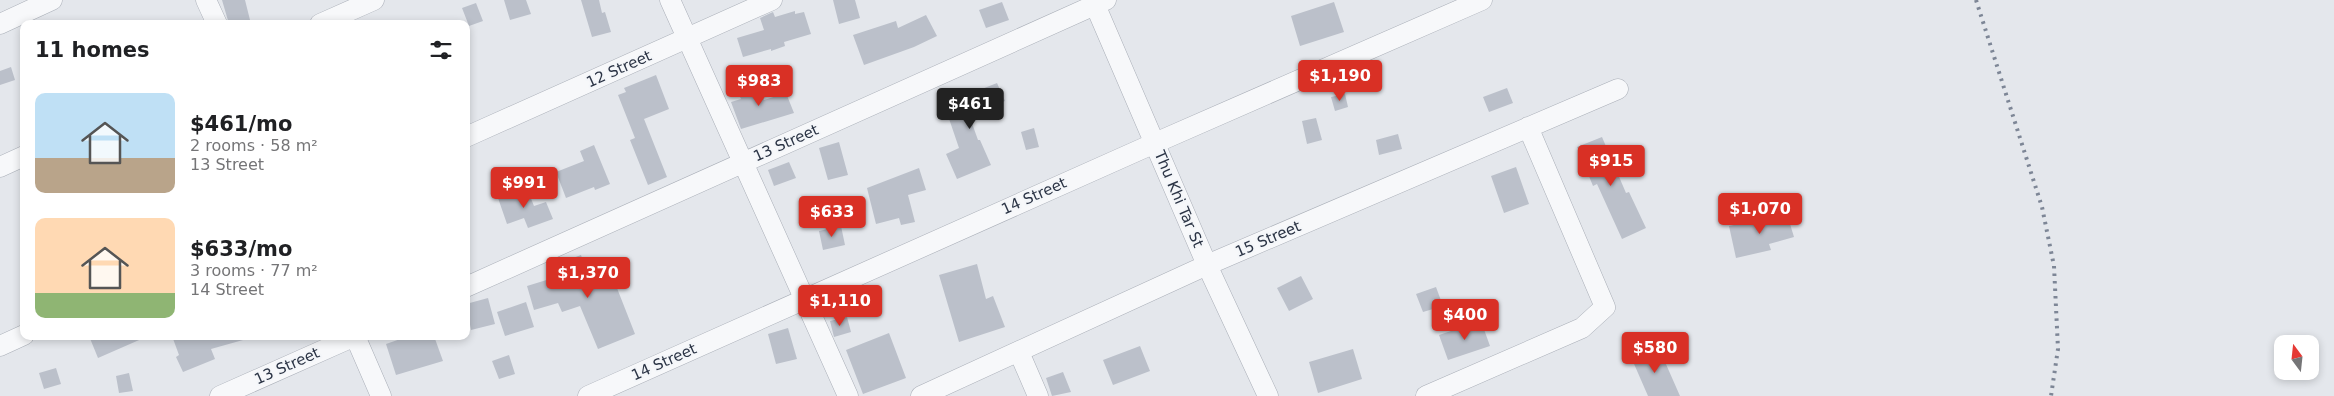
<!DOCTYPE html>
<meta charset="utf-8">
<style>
body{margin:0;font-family:"DejaVu Sans",sans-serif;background:#f6f6f6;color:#202124;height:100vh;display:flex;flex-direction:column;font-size:19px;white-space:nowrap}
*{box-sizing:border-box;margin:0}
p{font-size:16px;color:#757577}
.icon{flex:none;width:28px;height:28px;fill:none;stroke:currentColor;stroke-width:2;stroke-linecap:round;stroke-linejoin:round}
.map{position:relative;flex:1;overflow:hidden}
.panel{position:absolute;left:20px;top:20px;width:450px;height:320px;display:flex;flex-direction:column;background:#fff;border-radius:10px;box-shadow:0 2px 8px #0003}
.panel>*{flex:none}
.needle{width:32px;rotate:345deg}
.controls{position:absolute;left:2274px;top:335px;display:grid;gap:10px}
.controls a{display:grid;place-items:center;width:45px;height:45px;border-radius:10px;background:#fff;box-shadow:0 2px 8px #0003;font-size:25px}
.price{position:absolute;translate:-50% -42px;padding:0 11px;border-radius:5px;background:#d93025;color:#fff;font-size:16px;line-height:32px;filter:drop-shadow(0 1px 2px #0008)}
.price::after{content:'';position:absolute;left:50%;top:30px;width:15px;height:11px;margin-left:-8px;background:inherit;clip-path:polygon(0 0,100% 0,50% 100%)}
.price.active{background:#222;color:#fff}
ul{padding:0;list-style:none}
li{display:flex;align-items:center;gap:15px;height:125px;padding:0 15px}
li span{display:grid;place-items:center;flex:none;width:140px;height:100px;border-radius:10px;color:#555}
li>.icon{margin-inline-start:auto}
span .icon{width:60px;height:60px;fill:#fffc;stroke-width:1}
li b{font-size:21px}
h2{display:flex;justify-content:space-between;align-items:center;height:60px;padding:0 15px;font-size:21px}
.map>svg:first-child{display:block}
</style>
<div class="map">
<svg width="2334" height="396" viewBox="0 0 2334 396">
<rect width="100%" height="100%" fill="#e4e7ec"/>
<path fill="#bbc0ca" d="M222,0H245L251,24H229Z
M504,0H526L531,14L510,20Z
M581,0H599L602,13L605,12L611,32L592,37Z
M833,0H855L860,18L839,24Z
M1002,2L1009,20L986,28L979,10Z
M1334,2L1344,32L1300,46L1291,16Z
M476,3L483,21L469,26L462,8Z
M795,11V14L804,12L811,34L784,42L785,46L771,51V49L743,57L737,38L764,30L760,18L773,12L775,17Z
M926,15L937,36L914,47L864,65L853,35L896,21L898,28Z
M11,67L15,80L0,85V71Z
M656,75L669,109L644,119L667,177L648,185L630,140L635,138L618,95L626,92L624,88Z
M758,83L764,100L786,93L794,113L741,129L731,102L741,99L737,90Z
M997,83L1005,101L969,115L978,140H980L991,165L957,179L946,154L959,148L944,104Z
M1507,88L1513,103L1489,112L1483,97Z
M1345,94L1348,107L1335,111L1331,97Z
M1316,118L1322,140L1307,144L1302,121Z
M1034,128L1039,147L1026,150L1021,132Z
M1398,134L1402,149L1379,155L1376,140Z
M1602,137L1626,193L1629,192L1646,228L1622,239L1597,184L1593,186L1577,147Z
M839,142L848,175L828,180L819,148Z
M594,145L610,184L595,190L594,187L566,198L556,172L584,161L580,151Z
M789,162L796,178L774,186L768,170Z
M1516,167L1529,204L1504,213L1491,176Z
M919,168L926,190L908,195L915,222L901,225L899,218L876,224L867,188Z
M526,186L534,206L546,202L553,219L528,228L524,218L507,224L498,198Z
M1787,214L1794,237L1769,244L1771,250L1736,258L1729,226Z
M841,226L845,245L823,250L819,231Z
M581,255L586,270L614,262L620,282L615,283L635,334L598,349L580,306L562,312L558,303L534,310L527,286L566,274L562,262Z
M977,264L986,299L993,296L1005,327L959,342L939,275Z
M1301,276L1313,299L1289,311L1277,288Z
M1436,287L1443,306L1423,312L1416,294Z
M488,298L495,324L471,330L466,304Z
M526,302L534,327L505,336L497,312Z
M847,317L851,332L834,337L830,321Z
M1481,321L1490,346L1448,360L1439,335Z
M788,328L797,359L776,364L768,334Z
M889,333L906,378L863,394L846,350Z
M89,336H146V337L98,358Z
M172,336H242L243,340L211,349L215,359L183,372L176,357L179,355Z
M409,336H434L443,361L396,375L386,344Z
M1140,346L1150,371L1113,385L1103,360Z
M1658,346L1680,396H1648L1631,357Z
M1353,349L1362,379L1318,393L1309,362Z
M509,355L515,374L499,379L492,361Z
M56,368L61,384L44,389L39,373Z
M1063,372L1071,392L1052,396L1046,378Z
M129,373L133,391L119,393L116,376Z"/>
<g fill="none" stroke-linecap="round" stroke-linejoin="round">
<g stroke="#a9aeb7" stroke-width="21">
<path id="minor" d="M206,0L217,24
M670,0L848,396
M1093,0L1207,265L1268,396
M0,24L52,0
M320,24L374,0
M466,137L772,0
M0,167L24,156
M466,287L1106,0
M355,336L381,396
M0,346L24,335
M1019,352L1038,396
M220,396L355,336
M588,396L1155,143L1482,0
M921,396L1207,265L1618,89
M1426,396L1582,328L1605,307L1528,127"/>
</g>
<use href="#minor" stroke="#f7f8fa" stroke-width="20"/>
<path stroke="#7d8696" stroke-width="4" stroke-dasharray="2.5 5" stroke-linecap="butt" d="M1976,0L2042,207L2054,266L2058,349L2051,396"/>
</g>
<g text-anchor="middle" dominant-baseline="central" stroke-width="4" stroke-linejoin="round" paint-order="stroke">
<g font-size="15" fill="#2b3445" stroke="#f4f6f9">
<text transform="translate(619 69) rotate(-24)">12 Street</text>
<text transform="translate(786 143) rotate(-24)">13 Street</text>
<text transform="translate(1034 196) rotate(-24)">14 Street</text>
<text transform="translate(1179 199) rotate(67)">Thu Khi Tar St</text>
<text transform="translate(1268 239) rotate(-23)">15 Street</text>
<text transform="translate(664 362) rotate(-24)">14 Street</text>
<text transform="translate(287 366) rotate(-24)">13 Street</text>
</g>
</g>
</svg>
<div class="controls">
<a><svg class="needle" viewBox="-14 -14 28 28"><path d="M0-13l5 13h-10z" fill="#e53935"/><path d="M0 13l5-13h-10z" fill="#757577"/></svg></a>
</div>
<b class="price" style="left:1340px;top:102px">$1,190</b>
<b class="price" style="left:759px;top:107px">$983</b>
<b class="price active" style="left:970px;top:130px">$461</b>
<b class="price" style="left:1611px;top:187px">$915</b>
<b class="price" style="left:524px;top:209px">$991</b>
<b class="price" style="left:1760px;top:235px">$1,070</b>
<b class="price" style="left:832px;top:238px">$633</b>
<b class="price" style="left:588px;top:299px">$1,370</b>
<b class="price" style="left:840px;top:327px">$1,110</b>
<b class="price" style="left:1465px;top:341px">$400</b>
<b class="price" style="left:1655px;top:374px">$580</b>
<section class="panel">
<h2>11 homes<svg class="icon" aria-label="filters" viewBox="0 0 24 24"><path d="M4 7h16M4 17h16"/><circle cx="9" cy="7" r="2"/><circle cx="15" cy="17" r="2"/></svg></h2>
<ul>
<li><span style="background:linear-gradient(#bfe0f5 65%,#b9a48a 0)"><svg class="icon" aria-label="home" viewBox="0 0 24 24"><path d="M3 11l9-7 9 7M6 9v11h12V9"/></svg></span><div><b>$461/mo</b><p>2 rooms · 58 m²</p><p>13 Street</p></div></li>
<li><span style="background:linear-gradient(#ffd9b3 75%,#8fb573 0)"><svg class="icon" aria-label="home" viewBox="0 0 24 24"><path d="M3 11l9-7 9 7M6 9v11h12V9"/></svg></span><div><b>$633/mo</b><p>3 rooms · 77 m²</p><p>14 Street</p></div></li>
</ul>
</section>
</div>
